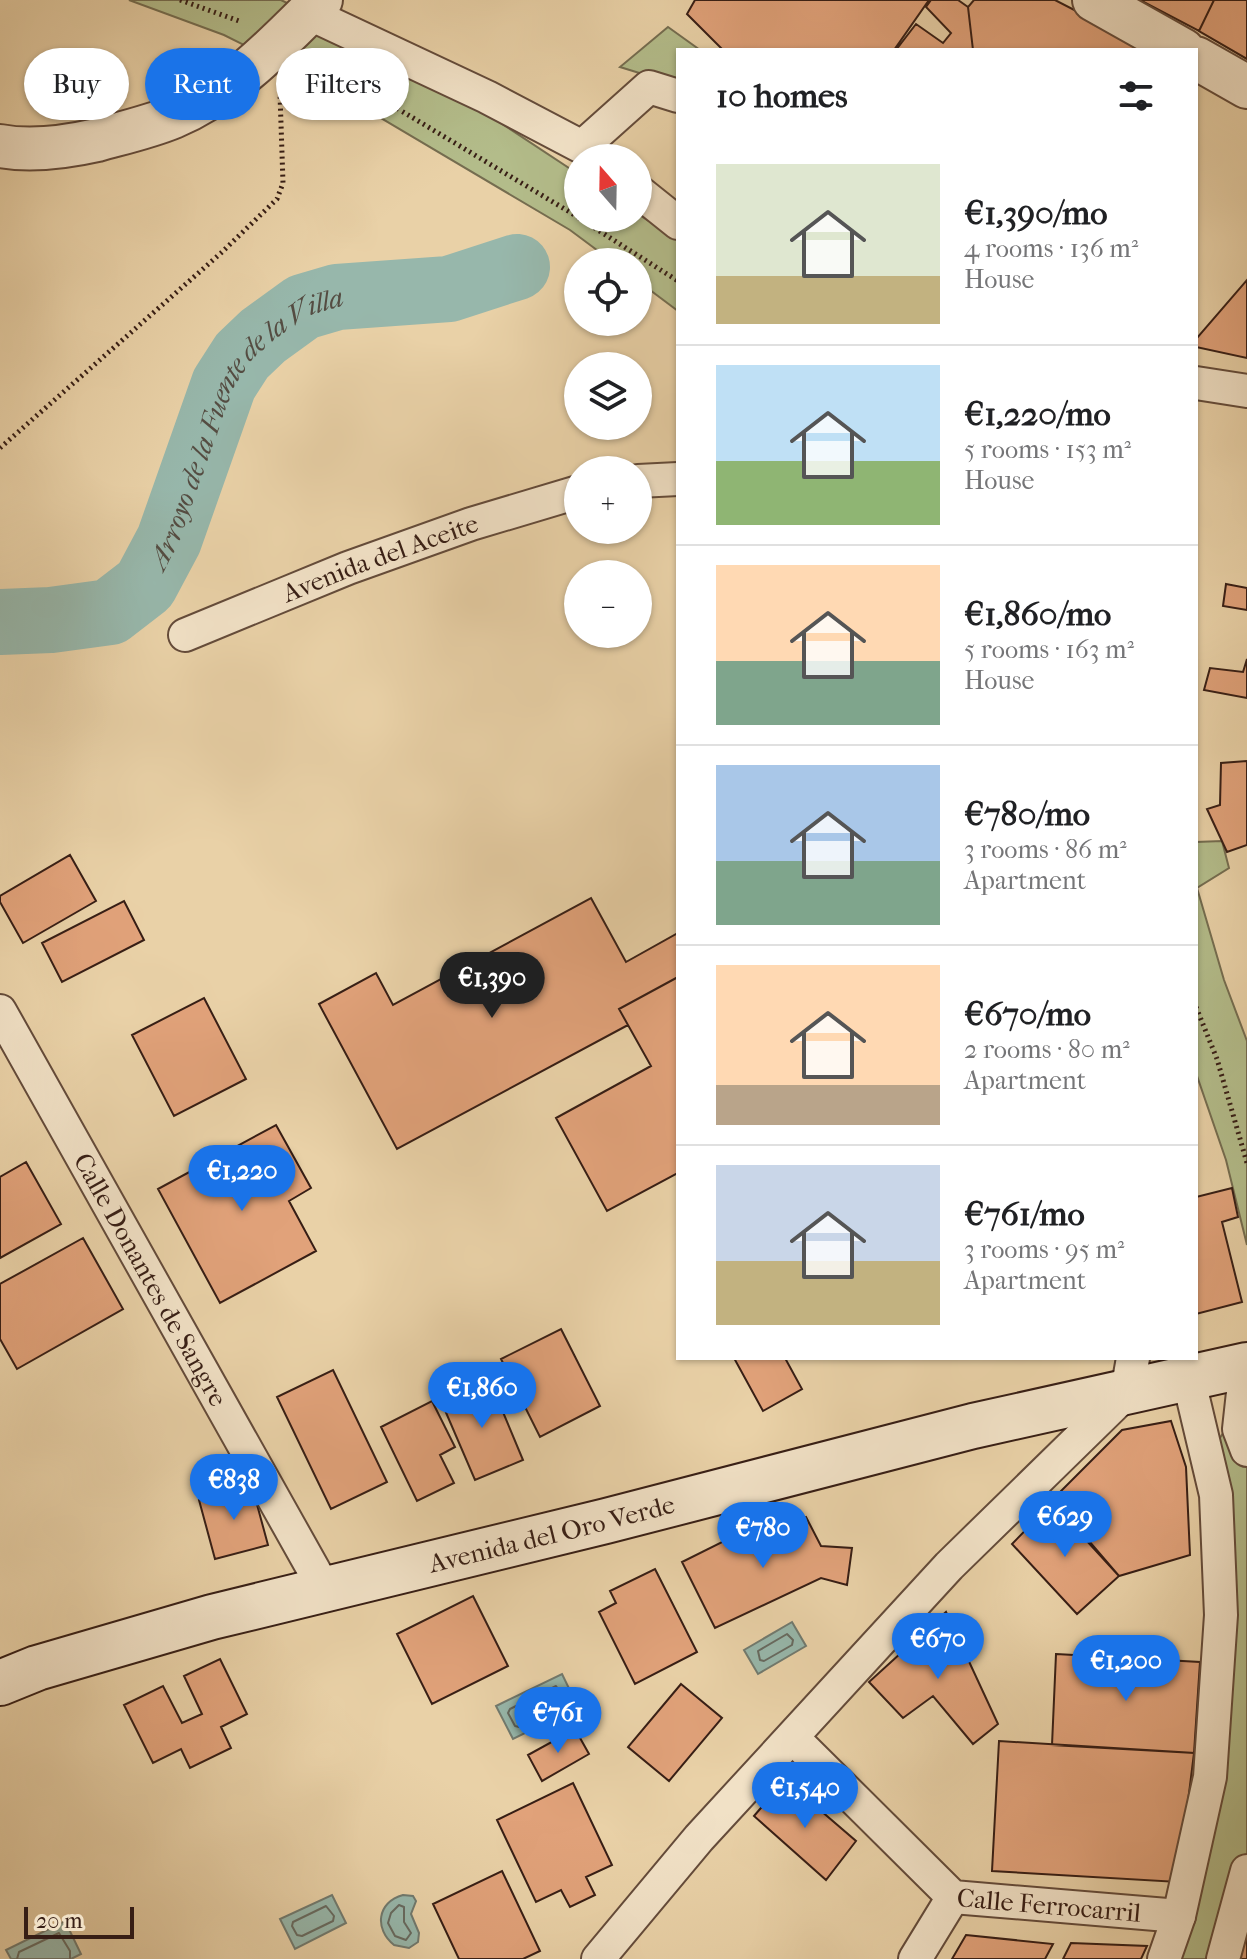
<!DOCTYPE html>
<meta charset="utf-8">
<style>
body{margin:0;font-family:"IM FELL French Canon",serif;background:#f6f6f6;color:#202124;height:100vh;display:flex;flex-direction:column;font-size:30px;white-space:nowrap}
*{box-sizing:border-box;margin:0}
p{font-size:26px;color:#757577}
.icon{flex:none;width:44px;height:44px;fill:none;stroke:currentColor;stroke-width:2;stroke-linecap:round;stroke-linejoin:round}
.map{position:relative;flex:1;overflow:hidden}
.side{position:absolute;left:676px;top:48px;width:522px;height:1312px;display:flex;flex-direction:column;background:#fff;border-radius:0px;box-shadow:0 2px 6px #0004}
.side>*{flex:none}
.top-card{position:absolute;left:24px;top:48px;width:532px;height:72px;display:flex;gap:16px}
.needle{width:52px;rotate:340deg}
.controls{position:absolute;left:564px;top:144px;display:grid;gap:16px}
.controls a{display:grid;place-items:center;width:88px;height:88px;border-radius:50%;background:#fff;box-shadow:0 2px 6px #0004;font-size:40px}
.scale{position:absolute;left:24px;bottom:20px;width:110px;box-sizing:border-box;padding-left:8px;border:4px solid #371e15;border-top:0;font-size:22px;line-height:28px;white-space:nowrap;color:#371e15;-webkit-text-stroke:6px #f1e1c6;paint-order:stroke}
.price{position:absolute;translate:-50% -68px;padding:0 18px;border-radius:28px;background:#1a73e8;color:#fff;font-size:26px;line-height:52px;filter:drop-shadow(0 2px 4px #0008)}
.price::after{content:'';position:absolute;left:50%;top:48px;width:24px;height:18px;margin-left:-12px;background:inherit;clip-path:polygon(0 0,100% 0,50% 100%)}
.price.on{background:#222;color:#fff}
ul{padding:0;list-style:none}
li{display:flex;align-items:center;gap:24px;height:200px;padding:0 40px}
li+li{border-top:2px solid #e0e0e0}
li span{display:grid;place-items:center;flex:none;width:224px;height:160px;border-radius:0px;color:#555}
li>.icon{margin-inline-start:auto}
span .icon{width:96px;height:96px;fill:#fffc;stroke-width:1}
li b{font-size:34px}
h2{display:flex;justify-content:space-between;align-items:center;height:96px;padding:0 40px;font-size:34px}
.pill{padding:0 28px;border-radius:36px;background:#fff;box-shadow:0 2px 6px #0004;font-size:28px;line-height:72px}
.pill.on{background:#1a73e8;color:#fff}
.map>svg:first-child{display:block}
</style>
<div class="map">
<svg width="1247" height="1959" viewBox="0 0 1247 1959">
<rect width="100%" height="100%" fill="#e9d1a7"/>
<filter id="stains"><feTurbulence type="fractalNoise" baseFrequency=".0025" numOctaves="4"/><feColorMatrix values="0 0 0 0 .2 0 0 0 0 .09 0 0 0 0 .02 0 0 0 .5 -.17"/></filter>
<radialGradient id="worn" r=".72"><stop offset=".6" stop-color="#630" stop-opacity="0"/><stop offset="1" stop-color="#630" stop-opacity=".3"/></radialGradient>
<path fill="#b3bc8a" stroke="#756d50" stroke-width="2" d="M129,0H281L410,63L578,174V218H638V214L678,240V311L638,281V262H613L570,230L330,88L224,35Z
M668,27L700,50H678V85L620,67Z
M1222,841L1229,868L1197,888L1224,980L1247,1041V1245L1226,1160L1196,1073V842Z
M1247,1396V1871L1223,1959H1176L1209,1827L1216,1444Z"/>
<path fill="#97b7ab" stroke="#717a6f" stroke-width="2" d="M792,1622L806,1646L758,1674L744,1650Z
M562,1674L578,1707L513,1739L496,1706Z
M332,1895L346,1923L295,1949L280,1919Z
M403,1895L413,1896L416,1901L411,1914L419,1933L418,1942L409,1948L394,1945C374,1929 377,1902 403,1895Z
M65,1921L81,1954L71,1959H11L6,1950Z"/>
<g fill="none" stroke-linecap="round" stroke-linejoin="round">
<path stroke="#676a60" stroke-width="2" d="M787,1634L793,1640L792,1645L764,1661L760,1660L758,1651Z
M556,1686L565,1700L564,1704L519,1727L515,1726L508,1713L510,1709Z
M399,1905L404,1907V1922L411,1933L406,1940L395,1936L388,1923L391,1913Z
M326,1906L334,1916L333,1921L302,1936L297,1935L292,1926L293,1922Z
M17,1959L19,1952L59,1933L70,1951V1959"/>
<path stroke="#97b7ab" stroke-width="66" id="s1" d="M0,622L51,620L110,612L145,585L169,540L224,384L242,356L263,336L303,307L337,297L449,289L517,267"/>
</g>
<path fill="#e1a27a" stroke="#371e15" stroke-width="2" d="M695,0H929L894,50H723L687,14Z
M931,0H958L968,7L973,50H896L916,24L943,43L951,33L926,7Z
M974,0H1055L1152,50H973L968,7Z
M1140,0H1214L1199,31Z
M1214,0H1247V59L1199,31Z
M1247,280V358L1196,347V339Z
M1226,584L1247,588V610L1223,606Z
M1247,659V698L1204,690L1210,668L1243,672Z
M1247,761V845L1227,852L1207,809L1220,805L1221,763Z
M70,855L96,901L23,943L0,902V896Z
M591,898L626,962L678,933V977L619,1009L628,1025L397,1149L319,1004L376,973L393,1005Z
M124,901L144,940L62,982L42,943Z
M678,977V1173L607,1211L556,1118L651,1066L619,1009Z
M204,998L246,1079L174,1116L132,1035Z
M276,1125L311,1188L289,1201L316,1251L220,1303L158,1189Z
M26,1162L61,1224L0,1258V1177Z
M1232,1188L1238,1217L1222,1222L1242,1302L1196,1314V1197Z
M83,1238L123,1309L17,1369L0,1339V1284Z
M561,1329L600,1406L540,1437L501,1359Z
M734,1358H785L802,1389L763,1411Z
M333,1370L387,1482L331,1509L277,1397Z
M490,1381L523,1460L475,1480L441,1401Z
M432,1401L455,1447L440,1455L454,1483L417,1501L381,1427Z
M1171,1421L1186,1467L1190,1555L1119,1576L1053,1499L1122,1430Z
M252,1486L268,1545L215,1559L199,1500Z
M1052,1503L1119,1576L1077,1614L1012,1544Z
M806,1517L821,1546L852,1548L847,1585L821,1578L715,1628L682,1562L732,1537L737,1549Z
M655,1569L697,1652L635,1684L599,1612L616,1603L610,1591Z
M473,1596L508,1666L432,1704L397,1634Z
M946,1612L998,1724L973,1744L933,1696L903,1718L869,1682Z
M1056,1654L1200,1662L1194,1753L1052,1745Z
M220,1659L247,1714L221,1727L231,1748L190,1768L181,1749L153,1763L124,1705L163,1686L182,1723L202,1714L184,1676Z
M681,1684L722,1718L669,1781L628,1747Z
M575,1729L589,1754L542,1781L528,1755Z
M999,1741L1194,1753L1178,1882L992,1871Z
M785,1780L856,1841L826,1880L754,1816Z
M573,1783L612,1865L586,1877L595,1895L570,1907L561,1890L536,1902L497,1820Z
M502,1871L540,1951L523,1959H459L433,1904Z
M1247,1920V1959H1236Z
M966,1935L1053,1944L1045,1959H952Z
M1071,1943L1147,1946L1141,1959H1063Z"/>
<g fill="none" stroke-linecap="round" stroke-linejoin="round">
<g stroke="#644b3a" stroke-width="36">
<g id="minor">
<path d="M308,13L487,97L582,147L649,87L678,96"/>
<path d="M638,191L678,223"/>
<path d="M1196,383L1247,391"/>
<path d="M638,481L678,479"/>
<path id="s2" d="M185,635L348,568L471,524L578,492"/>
<path id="s3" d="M0,1011L325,1590"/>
<path d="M1246,1365L1239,1429L1247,1450"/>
<path id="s4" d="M793,1738L953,1897L1179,1916"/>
<path d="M598,1959L699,1838L949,1566L1127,1392L1133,1358"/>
<path d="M915,1959L953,1897"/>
<path d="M1164,1959L1179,1916L1210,1777L1221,1615L1216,1495L1188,1377"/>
<path d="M1223,1959L1247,1871"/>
</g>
</g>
<g stroke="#644b3a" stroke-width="46">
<path id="tertiary" d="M1094,0L1183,50
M1196,58L1247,87
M0,146C32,152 66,147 97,140C122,133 149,127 173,117C232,92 277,44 321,0"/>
</g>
<g stroke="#371e15" stroke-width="48">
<g id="secondary">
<path id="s5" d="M0,1683L37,1668L212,1617L606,1521L973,1426L1247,1365"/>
</g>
</g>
<path stroke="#371e15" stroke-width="5" stroke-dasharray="2 4" stroke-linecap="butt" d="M180,0L242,22
M315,59L578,217
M579,218L678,281
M0,448L221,253L277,199L283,183L280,94
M1196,1007L1217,1059L1247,1163"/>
<use href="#minor" stroke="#f1e1c6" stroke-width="32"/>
<use href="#tertiary" stroke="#f1e1c6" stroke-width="42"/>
<use href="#secondary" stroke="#f1e1c6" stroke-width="44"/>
</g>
<g text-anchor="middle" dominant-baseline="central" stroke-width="8" stroke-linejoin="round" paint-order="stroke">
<g font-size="26" fill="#371e15" stroke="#f1e1c6">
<text stroke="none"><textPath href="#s2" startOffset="210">Avenida del Aceite</textPath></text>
<text stroke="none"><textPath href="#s3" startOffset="308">Calle Donantes de Sangre</textPath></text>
<text stroke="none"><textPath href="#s5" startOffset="572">Avenida del Oro Verde</textPath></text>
<text stroke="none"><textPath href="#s4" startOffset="322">Calle Ferrocarril</textPath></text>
</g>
<g font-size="28" font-style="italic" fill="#544c42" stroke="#f1e1c6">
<text stroke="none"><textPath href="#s1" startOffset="350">Arroyo de la Fuente de la Villa</textPath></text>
</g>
</g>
<rect width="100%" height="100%" filter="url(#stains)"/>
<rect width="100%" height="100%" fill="url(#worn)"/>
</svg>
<div class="controls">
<a><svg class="needle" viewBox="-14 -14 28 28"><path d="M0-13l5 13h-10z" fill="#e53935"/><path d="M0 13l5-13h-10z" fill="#757577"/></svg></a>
<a><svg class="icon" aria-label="locate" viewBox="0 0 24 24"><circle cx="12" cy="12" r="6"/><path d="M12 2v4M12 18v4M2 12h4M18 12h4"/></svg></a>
<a><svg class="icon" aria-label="layers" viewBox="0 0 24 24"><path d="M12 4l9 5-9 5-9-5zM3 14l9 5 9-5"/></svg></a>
<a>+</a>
<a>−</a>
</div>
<div class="scale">20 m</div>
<b class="price on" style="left:492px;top:1020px">€1,390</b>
<b class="price" style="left:242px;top:1213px">€1,220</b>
<b class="price" style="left:482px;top:1430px">€1,860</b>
<b class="price" style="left:234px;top:1522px">€838</b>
<b class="price" style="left:1065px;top:1559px">€629</b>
<b class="price" style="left:763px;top:1570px">€780</b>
<b class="price" style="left:938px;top:1681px">€670</b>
<b class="price" style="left:1126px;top:1703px">€1,200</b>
<b class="price" style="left:558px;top:1755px">€761</b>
<b class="price" style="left:805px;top:1830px">€1,540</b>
<div class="top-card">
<a class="pill">Buy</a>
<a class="pill on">Rent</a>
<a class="pill">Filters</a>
</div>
<section class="side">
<h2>10 homes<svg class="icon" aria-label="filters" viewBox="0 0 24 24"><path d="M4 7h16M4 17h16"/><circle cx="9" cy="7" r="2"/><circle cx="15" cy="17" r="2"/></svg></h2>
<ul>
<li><span style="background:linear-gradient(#dfe7d0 70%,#c2b280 0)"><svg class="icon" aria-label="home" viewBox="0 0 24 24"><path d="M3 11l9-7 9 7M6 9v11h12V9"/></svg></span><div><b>€1,390/mo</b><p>4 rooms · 136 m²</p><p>House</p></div></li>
<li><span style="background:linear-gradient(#bfe0f5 60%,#8fb573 0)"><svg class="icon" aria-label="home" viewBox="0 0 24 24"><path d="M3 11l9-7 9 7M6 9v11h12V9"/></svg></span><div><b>€1,220/mo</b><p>5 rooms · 153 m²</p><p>House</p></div></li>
<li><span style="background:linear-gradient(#ffd9b3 60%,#7fa58c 0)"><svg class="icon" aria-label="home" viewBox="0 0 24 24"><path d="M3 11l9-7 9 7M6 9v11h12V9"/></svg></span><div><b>€1,860/mo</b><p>5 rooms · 163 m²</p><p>House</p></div></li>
<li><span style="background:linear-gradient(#a9c7e8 60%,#7fa58c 0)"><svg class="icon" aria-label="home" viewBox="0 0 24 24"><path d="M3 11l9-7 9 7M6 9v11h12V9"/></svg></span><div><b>€780/mo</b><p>3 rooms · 86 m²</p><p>Apartment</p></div></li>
<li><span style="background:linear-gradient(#ffd9b3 75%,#b9a48a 0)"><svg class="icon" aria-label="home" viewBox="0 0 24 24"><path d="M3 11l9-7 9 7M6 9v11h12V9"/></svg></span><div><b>€670/mo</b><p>2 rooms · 80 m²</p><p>Apartment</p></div></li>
<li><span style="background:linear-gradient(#c9d6e8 60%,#c2b280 0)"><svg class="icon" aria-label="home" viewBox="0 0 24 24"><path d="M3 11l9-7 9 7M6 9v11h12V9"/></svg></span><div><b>€761/mo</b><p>3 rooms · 95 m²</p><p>Apartment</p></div></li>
</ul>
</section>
</div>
